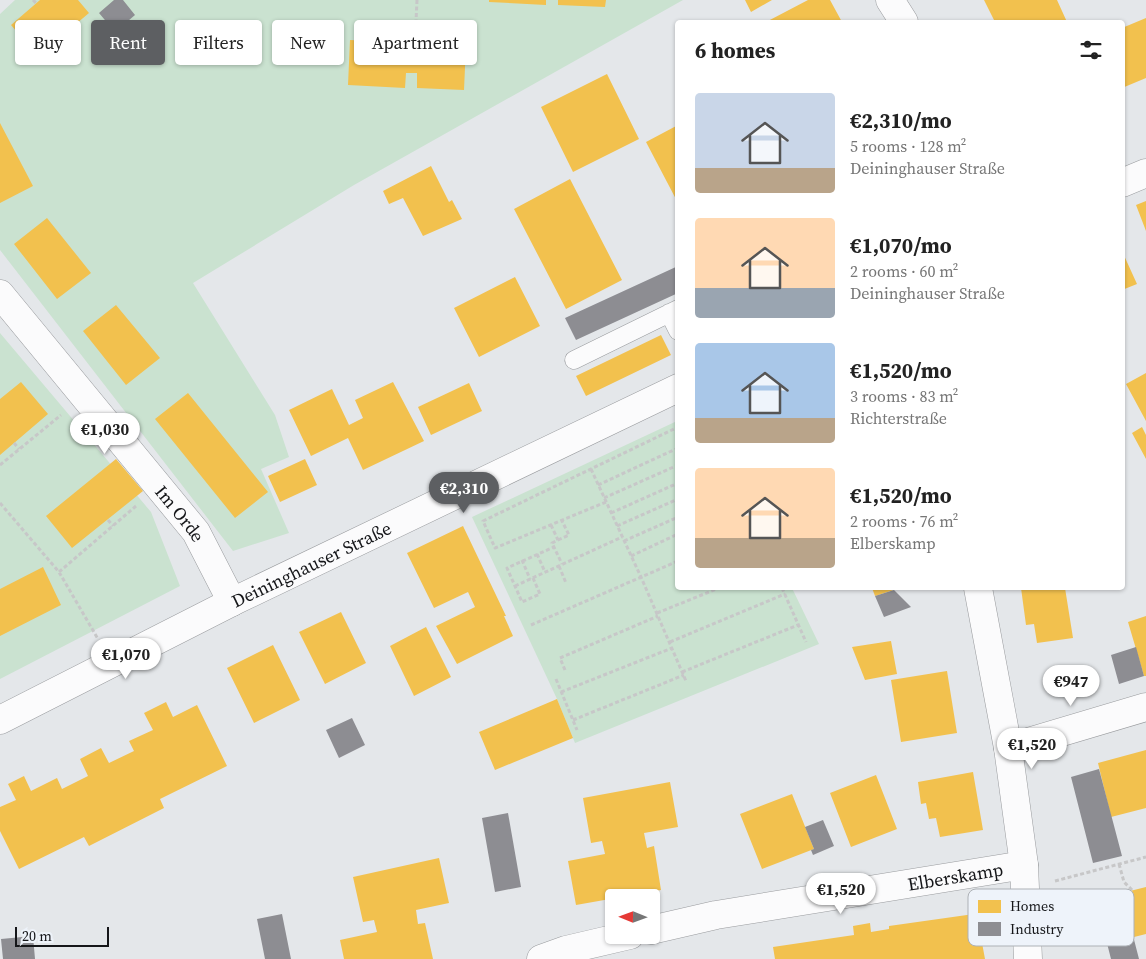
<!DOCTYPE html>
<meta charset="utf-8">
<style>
body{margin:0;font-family:"Source Serif 4",serif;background:#f2f2f2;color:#222;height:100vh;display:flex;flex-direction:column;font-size:19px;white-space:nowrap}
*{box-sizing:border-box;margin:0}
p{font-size:16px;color:#767676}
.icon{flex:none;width:28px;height:28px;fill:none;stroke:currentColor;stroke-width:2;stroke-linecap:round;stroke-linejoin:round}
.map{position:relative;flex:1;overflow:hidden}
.side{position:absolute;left:675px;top:20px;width:450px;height:570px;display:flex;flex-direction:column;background:#fff;border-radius:5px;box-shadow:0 1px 4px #0004}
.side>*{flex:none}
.top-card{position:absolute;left:15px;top:20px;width:475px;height:45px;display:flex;gap:10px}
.needle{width:32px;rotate:271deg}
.controls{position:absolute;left:605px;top:889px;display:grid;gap:10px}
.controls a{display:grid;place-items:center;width:55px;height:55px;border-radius:5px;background:#fff;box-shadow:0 1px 4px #0004;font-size:25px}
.scale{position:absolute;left:15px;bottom:12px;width:94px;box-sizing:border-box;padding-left:5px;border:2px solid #151619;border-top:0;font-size:14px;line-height:18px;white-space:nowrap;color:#151619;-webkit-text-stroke:4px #eef3fa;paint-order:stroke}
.price{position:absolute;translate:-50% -42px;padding:0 11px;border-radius:18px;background:#fff;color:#222;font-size:16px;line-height:32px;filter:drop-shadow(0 1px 2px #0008)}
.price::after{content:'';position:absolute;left:50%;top:30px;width:15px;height:11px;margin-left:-8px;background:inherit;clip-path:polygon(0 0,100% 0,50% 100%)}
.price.current{background:#5d5f62;color:#fff}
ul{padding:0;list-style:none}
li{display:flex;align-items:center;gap:15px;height:125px;padding:0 20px}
li span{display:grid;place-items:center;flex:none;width:140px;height:100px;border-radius:5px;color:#555}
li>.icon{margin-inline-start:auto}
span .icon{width:60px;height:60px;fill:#fffc;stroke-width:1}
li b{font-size:21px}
h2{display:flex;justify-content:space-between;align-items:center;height:60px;padding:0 20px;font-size:21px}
.pill{padding:0 18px;border-radius:5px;background:#fff;box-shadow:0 1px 4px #0004;font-size:18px;line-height:45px}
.pill.current{background:#5d5f62;color:#fff}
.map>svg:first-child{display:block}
</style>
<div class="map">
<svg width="1146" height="959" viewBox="0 0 1146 959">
<rect width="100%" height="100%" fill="#e4e7ea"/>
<path fill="#cae2d0" d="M15,0H683L354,185L193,283L275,415L289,457L261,469L289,533L233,551L0,250V14Z
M0,333L151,512L180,586L0,679Z
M677,421L678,588H792L819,644L575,743L557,699L472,517Z"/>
<path fill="#f2c14e" d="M40,0H78L89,13L38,56L11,25Z
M489,0H546V5L489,2Z
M558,0H606L605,7L558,5Z
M745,0H772L751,12Z
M808,0H830L842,22H766Z
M984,0H1057L1067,22H995Z
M1146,18V78L1122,88V28Z
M350,40L466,45L464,90L417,88V73H406L405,88L348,85Z
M607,74L639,139L573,172L541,107Z
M0,123L33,186L0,203Z
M678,125V203L646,142Z
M431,166L449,202L452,200L462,219L423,236L403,198L389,204L383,191Z
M570,179L622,280L566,309L514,209Z
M1146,201V231L1136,205Z
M47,218L91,273L57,299L14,244Z
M1122,251L1137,284L1122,290Z
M515,277L540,326L479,357L454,308Z
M116,305L160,358L126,385L83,331Z
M661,335L671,355L586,396L576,376Z
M1146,373V421L1126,384Z
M21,382L48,414L0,455V399Z
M393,382L424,441L363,470L348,438L311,456L289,410L332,389L349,425L363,418L355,400Z
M469,383L482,411L431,435L418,407Z
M188,393L268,492L235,518L155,419Z
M1142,427L1146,435V459L1132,433Z
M116,459L143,491L72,548L46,516Z
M305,459L317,485L280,502L268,476Z
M463,526L506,616H504L513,636L457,664L436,626L475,607L468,592L434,608L407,553Z
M43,567L61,605L0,636V589Z
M872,588H900L875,596Z
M1021,588H1065L1073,638L1037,643L1034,624L1026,625Z
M341,612L366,663L325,684L299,632Z
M1146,616V676H1144L1128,622Z
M426,627L451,677L414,696L390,646Z
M891,641L897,674L865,680L852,647Z
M273,645L300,700L254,723L227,668Z
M947,671L957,733L901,742L891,680Z
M557,699L573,738L495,770L479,732Z
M166,702L173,717L197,705L227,766L160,799L164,808L89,846L84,837L19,869L0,831V807L16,800L8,784L24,776L31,791L57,778L62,789L88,776L80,759L101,748L109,763L134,751L129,741L153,730L144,713Z
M1146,750V808L1111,817L1098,763Z
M973,772L983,830L940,837L936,818L929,819L926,803L921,804L918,782Z
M876,775L897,829L851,847L830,793Z
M670,782L678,827L644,833L647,848L654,846L661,890L576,905L568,861L605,854L602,841L591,843L583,798Z
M792,794L814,849L762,869L740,814Z
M439,858L449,903L416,910L418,924L425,923L433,959H344L340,940L377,932L374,920L363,922L353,877Z
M1146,887V934L1134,937L1122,893Z
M974,914L976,933L980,932L985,959H775L773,947L854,935L853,926L870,923L871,932L889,929V926Z"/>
<path fill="#8d8d92" d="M114,0H123L135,15L115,32L99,13Z
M678,266V293L576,340L565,318Z
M894,590L911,607L884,617L875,596Z
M1136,647L1144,676L1119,684L1111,655Z
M352,718L365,745L339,758L326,730Z
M1099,769L1122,856L1093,863L1071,777Z
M508,813L521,887L495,892L482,818Z
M823,820L834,846L813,855L811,850L814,849L805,827Z
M1121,890L1122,893L1139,959H1111L1095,896Z
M282,914L291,959H265L257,919Z
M33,936L35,959H3L1,939Z"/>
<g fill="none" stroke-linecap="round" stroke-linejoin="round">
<g stroke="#999b9e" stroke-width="19">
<path id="service" d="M669,313L678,331
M574,360L678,309"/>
</g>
<g stroke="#999b9e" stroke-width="29">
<g id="minor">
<path d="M890,0L904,22"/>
<path d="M1122,183L1146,173"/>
<path id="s1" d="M0,294L196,532L232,602"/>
<path d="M978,588L1008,748L1024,865L1028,959"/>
<path id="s2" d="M0,720L232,602L678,388"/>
<path d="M1008,748L1146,707"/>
<path id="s3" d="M651,930L716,915L1024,865"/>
<path d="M541,959L566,950L630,935"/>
</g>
</g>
<path stroke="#c7c7c8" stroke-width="3" stroke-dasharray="4 2.5" stroke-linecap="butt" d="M33,0L36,3
M415,43L417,0
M14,443L19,449
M0,465L61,415
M591,469L641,577L686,681
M598,485L678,448
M604,498L678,465
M606,502L495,548L483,521L678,427
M0,503L59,572L98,639
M611,513L678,483
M108,520L113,526
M551,525L558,540L552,543L562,564
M617,526L678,499
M558,540L569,535L562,521
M624,541L678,517
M537,554L545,572
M631,556L678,534
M522,560L530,579
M559,566L566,583
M59,572L136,506
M533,578L540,594L522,602L507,568L554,547
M515,586L622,537
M782,588L806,642
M657,613L719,588
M531,625L678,561
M670,642L785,594
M565,670L560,658L658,616
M682,672L798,625
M556,679L577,730
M561,692L672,648
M573,720L684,675
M1119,864L1124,882L1133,891
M1055,881L1146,857"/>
<use href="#service" stroke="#fbfbfc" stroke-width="18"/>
<use href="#minor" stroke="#fbfbfc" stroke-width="28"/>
</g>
<g text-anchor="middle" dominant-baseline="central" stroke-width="5" stroke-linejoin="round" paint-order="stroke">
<g font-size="18" fill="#151619" stroke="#eef3fa">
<text stroke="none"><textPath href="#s1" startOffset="284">Im Orde</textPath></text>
<text stroke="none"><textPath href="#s2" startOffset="348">Deininghauser Straße</textPath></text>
<text stroke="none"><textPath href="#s3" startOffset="309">Elberskamp</textPath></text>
</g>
</g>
<rect x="968" y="889" width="166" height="57" rx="8" fill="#eef3fa" stroke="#adb1b6" stroke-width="1"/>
<rect x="978" y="900" width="23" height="13" fill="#f2c14e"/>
<rect x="978" y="922" width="23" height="14" fill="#8d8d92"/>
<g font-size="14" fill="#151619">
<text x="1010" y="911">Homes</text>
<text x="1010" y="934">Industry</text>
</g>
</svg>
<div class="controls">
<a><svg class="needle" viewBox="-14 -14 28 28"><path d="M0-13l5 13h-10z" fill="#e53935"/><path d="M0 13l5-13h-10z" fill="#767676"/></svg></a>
</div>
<div class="scale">20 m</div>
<b class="price" style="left:105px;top:455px">€1,030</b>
<b class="price current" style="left:464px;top:514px">€2,310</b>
<b class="price" style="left:126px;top:680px">€1,070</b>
<b class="price" style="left:1071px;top:707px">€947</b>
<b class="price" style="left:1032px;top:770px">€1,520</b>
<b class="price" style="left:841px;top:915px">€1,520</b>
<div class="top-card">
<a class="pill">Buy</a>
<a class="pill current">Rent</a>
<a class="pill">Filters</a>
<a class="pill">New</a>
<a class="pill">Apartment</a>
</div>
<section class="side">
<h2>6 homes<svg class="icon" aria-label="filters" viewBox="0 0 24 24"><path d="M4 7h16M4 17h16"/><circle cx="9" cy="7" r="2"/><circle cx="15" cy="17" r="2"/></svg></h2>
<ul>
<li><span style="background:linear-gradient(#c9d6e8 75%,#b9a48a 0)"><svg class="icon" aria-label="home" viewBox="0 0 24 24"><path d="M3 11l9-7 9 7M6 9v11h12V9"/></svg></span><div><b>€2,310/mo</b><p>5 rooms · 128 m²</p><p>Deininghauser Straße</p></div></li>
<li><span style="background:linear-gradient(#ffd9b3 70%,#9aa5b1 0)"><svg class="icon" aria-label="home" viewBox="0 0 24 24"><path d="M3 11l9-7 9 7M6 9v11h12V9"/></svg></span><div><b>€1,070/mo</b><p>2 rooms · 60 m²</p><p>Deininghauser Straße</p></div></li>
<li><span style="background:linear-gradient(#a9c7e8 75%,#b9a48a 0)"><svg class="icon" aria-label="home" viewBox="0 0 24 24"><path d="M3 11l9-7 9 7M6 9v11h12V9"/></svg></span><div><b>€1,520/mo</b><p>3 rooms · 83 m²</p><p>Richterstraße</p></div></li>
<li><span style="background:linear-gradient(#ffd9b3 70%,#b9a48a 0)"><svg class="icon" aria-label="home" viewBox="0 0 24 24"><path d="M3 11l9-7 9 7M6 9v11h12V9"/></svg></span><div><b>€1,520/mo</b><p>2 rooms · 76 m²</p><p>Elberskamp</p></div></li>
</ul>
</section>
</div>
